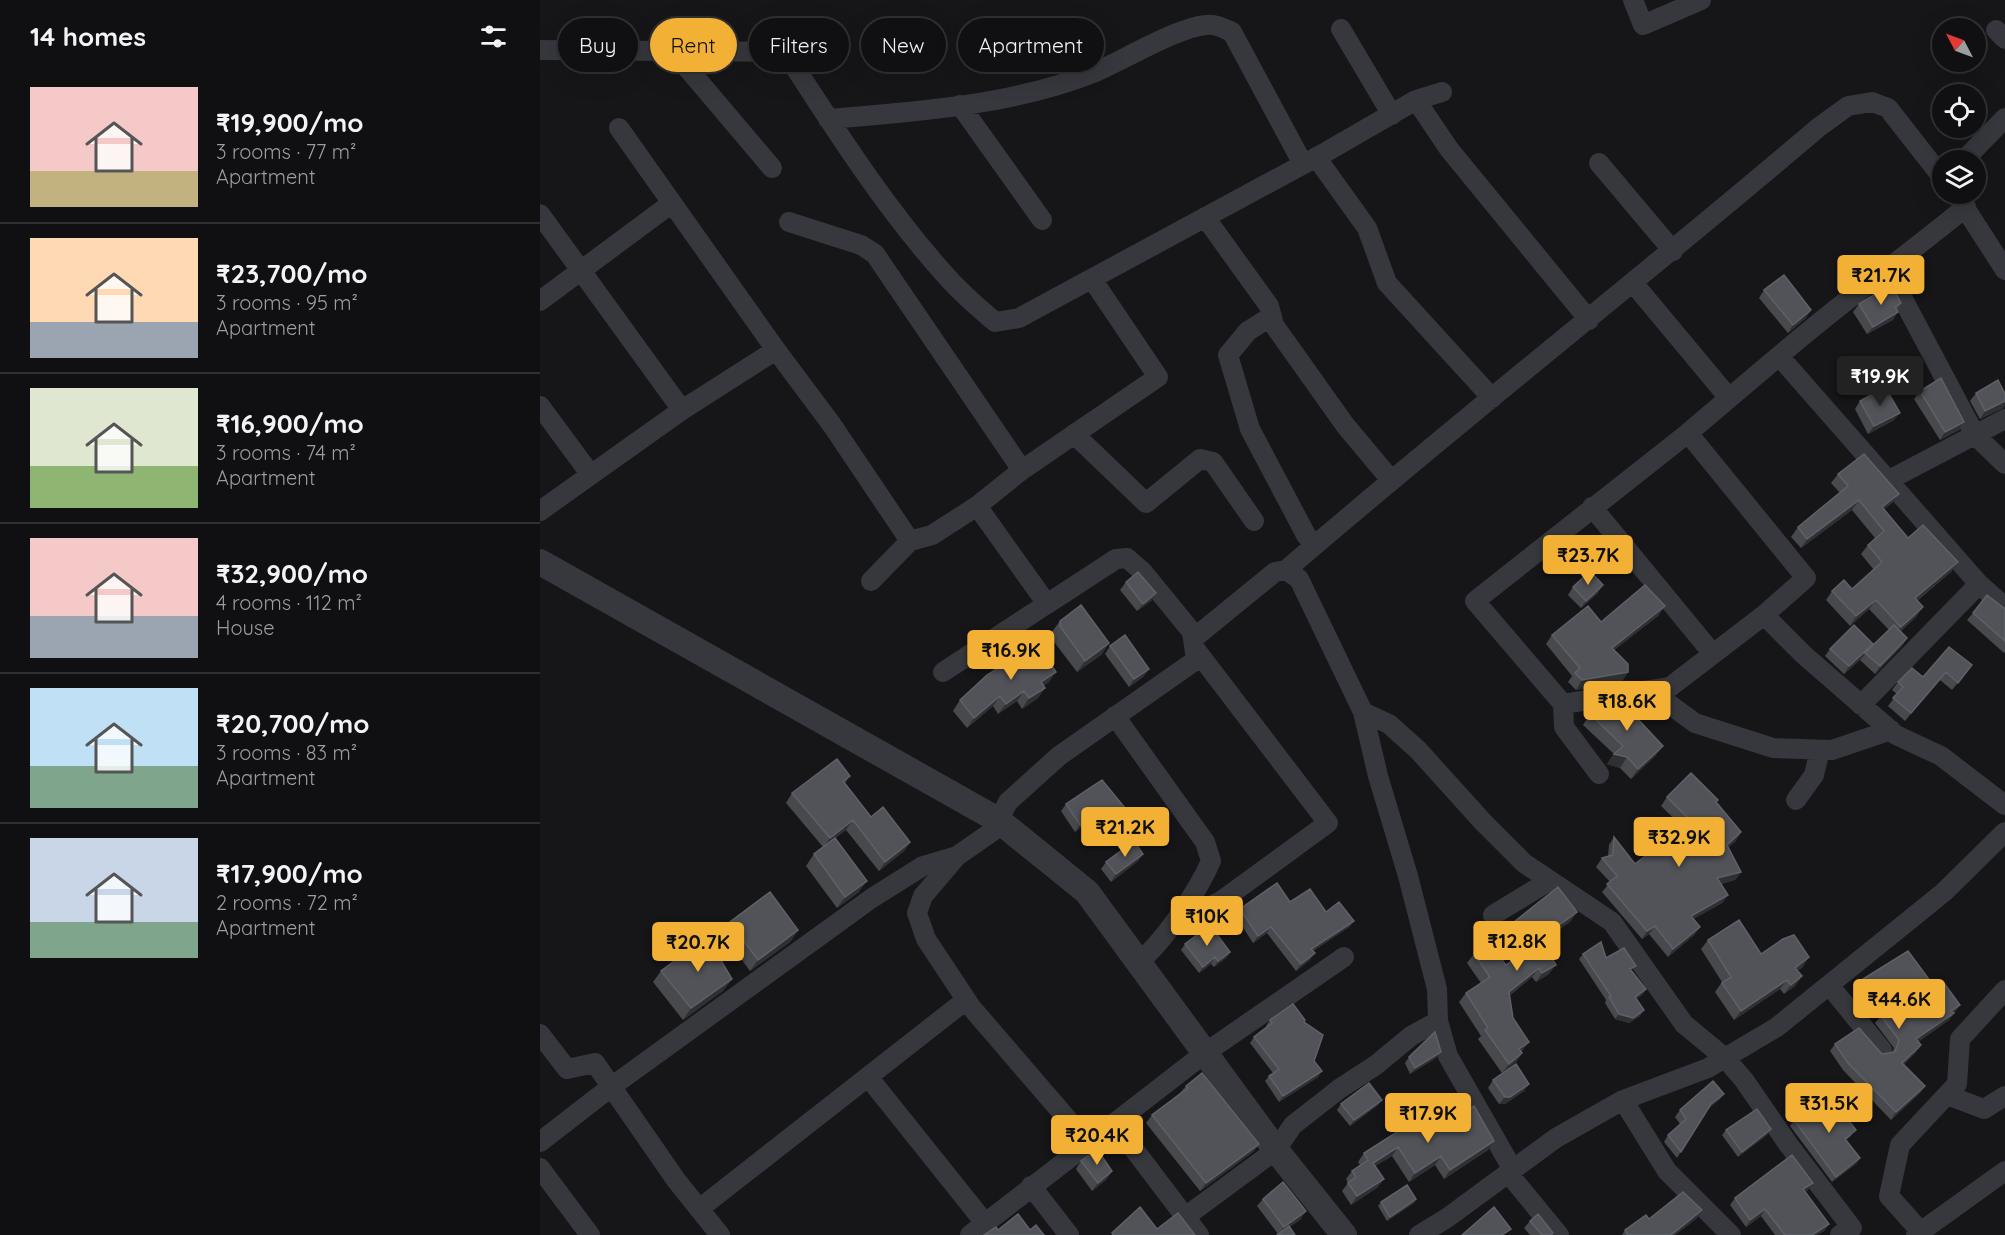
<!DOCTYPE html>
<meta charset="utf-8">
<style>
body{margin:0;font-family:Quicksand,sans-serif;background:#1e1e20;color:#f1f3f6;height:100vh;display:flex;flex-direction:column;font-size:22px;white-space:nowrap}
*{box-sizing:border-box;margin:0}
p{font-size:20px;color:#9c9d9f}
.icon{flex:none;width:33px;height:33px;fill:none;stroke:currentColor;stroke-width:2;stroke-linecap:round;stroke-linejoin:round}
.map{position:relative;flex:1;overflow:hidden}
.sheet{display:flex;flex-direction:column;background:#101012;width:540px}
.sheet>*{flex:none}
.top-card{position:absolute;left:18px;top:18px;width:570px;height:54px;display:flex;gap:12px}
.needle{width:39px;rotate:311deg}
.fabs{position:absolute;left:1392px;top:18px;display:grid;gap:12px}
.fabs a{display:grid;place-items:center;width:54px;height:54px;border-radius:50%;background:#101012;box-shadow:0 6px 24px #0002,0 0 0 2px #303032;font-size:30px}
.price{position:absolute;translate:-50% -51px;padding:0 14px;border-radius:6px;background:#f2b134;color:#111;font-size:20px;line-height:39px;filter:drop-shadow(0 2px 3px #0008)}
.price::after{content:'';position:absolute;left:50%;top:36px;width:18px;height:14px;margin-left:-9px;background:inherit;clip-path:polygon(0 0,100% 0,50% 100%)}
.price.active{background:#222;color:#fff}
ul{padding:0;list-style:none}
li{display:flex;align-items:center;gap:18px;height:150px;padding:0 30px}
li+li{border-top:2px solid #303032}
li span{display:grid;place-items:center;flex:none;width:168px;height:120px;border-radius:0px;color:#555}
li>.icon{margin-inline-start:auto}
span .icon{width:72px;height:72px;fill:#fffc;stroke-width:1}
li b{font-size:26px}
h2{display:flex;justify-content:space-between;align-items:center;height:72px;padding:0 30px;font-size:26px}
.chip{padding:0 21px;border-radius:27px;background:#101012;box-shadow:0 6px 24px #0002,0 0 0 2px #303032;font-size:21px;line-height:54px}
.chip.active{background:#f2b134;color:#111}
main{display:flex;flex:1;min-height:0}
.map>svg:first-child{display:block}
</style>
<main>
<section class="sheet">
<h2>14 homes<svg class="icon" aria-label="filters" viewBox="0 0 24 24"><path d="M4 7h16M4 17h16"/><circle cx="9" cy="7" r="2"/><circle cx="15" cy="17" r="2"/></svg></h2>
<ul>
<li><span style="background:linear-gradient(#f6c9c9 70%,#c2b280 0)"><svg class="icon" aria-label="home" viewBox="0 0 24 24"><path d="M3 11l9-7 9 7M6 9v11h12V9"/></svg></span><div><b>₹19,900/mo</b><p>3 rooms · 77 m²</p><p>Apartment</p></div></li>
<li><span style="background:linear-gradient(#ffd9b3 70%,#9aa5b1 0)"><svg class="icon" aria-label="home" viewBox="0 0 24 24"><path d="M3 11l9-7 9 7M6 9v11h12V9"/></svg></span><div><b>₹23,700/mo</b><p>3 rooms · 95 m²</p><p>Apartment</p></div></li>
<li><span style="background:linear-gradient(#dfe7d0 65%,#8fb573 0)"><svg class="icon" aria-label="home" viewBox="0 0 24 24"><path d="M3 11l9-7 9 7M6 9v11h12V9"/></svg></span><div><b>₹16,900/mo</b><p>3 rooms · 74 m²</p><p>Apartment</p></div></li>
<li><span style="background:linear-gradient(#f6c9c9 65%,#9aa5b1 0)"><svg class="icon" aria-label="home" viewBox="0 0 24 24"><path d="M3 11l9-7 9 7M6 9v11h12V9"/></svg></span><div><b>₹32,900/mo</b><p>4 rooms · 112 m²</p><p>House</p></div></li>
<li><span style="background:linear-gradient(#bfe0f5 65%,#7fa58c 0)"><svg class="icon" aria-label="home" viewBox="0 0 24 24"><path d="M3 11l9-7 9 7M6 9v11h12V9"/></svg></span><div><b>₹20,700/mo</b><p>3 rooms · 83 m²</p><p>Apartment</p></div></li>
<li><span style="background:linear-gradient(#c9d6e8 70%,#7fa58c 0)"><svg class="icon" aria-label="home" viewBox="0 0 24 24"><path d="M3 11l9-7 9 7M6 9v11h12V9"/></svg></span><div><b>₹17,900/mo</b><p>2 rooms · 72 m²</p><p>Apartment</p></div></li>
</ul>
</section>
<div class="map">
<svg width="1465" height="1235" viewBox="0 0 1465 1235">
<rect width="100%" height="100%" fill="#161618"/>
<g fill="none" stroke-linecap="round" stroke-linejoin="round">
<path stroke="#37383d" stroke-width="20" d="M1093,0L1103,25L1161,0
M801,29L852,115
M1456,30L1465,39
M0,50L245,52C295,129 346,210 408,278C422,294 439,308 455,322L479,318L786,152L876,100L902,92
M133,51L232,168
M876,100L909,149L1049,320
M420,105L502,220
M288,119C374,112 473,105 553,73C582,61 638,27 666,25C677,24 683,28 692,32L763,164
M79,128L236,350L142,410
M776,157L827,228L847,283L952,398
M1424,160L1465,118
M1059,163L1133,251
M1416,194L1465,270
M1426,207C1365,257 1300,303 1239,356L1439,584L1465,607
M0,214L142,410L0,511
M665,217L729,306L734,325L805,425L851,480
M249,222L321,245L335,254L482,470L437,506
M1348,271L1435,435L1465,464
M1094,284L1189,398
M0,301L132,203
M732,316L708,331L688,355L710,429L766,535L774,545
M236,350L292,425L370,541L331,581
M0,406L51,475
M1148,433L1266,578L1224,615L1130,687L1023,704L935,601L1148,433L1239,356
M534,434L606,503L660,459L673,462L714,521
M482,470L618,377L552,279
M1349,480L1465,419
M1052,507L1173,654
M370,541L392,535L437,506L507,604L403,672
M746,570C921,419 1103,277 1279,127L1308,106L1332,102L1348,108L1402,177
M507,604L576,559L587,558L603,572L652,632L656,660L519,756L468,802L453,831L417,856L383,896L377,913L386,939L431,1007L548,1143
M1224,615L1264,655L1356,735L1401,756L1465,805
M654,638L735,572L746,570L759,579L823,712L838,776L868,876L897,989L898,1021L908,1056L973,1170
M1110,690L1155,723L1233,748L1292,750L1351,730
M1023,704L1024,727L1059,774
M1321,705L1439,584
M823,712L849,724L878,750L943,822L984,863L1072,922L1144,1024L1185,1058L1204,1080L1248,1144L1312,1228L1300,1235
M575,716L665,842L671,861C658,891 625,940 600,961
M1256,800L1274,775L1280,750
M640,911L650,917L681,901L788,823L656,650
M953,915L1009,881
M1289,985L1342,1050
M0,1034L27,1069L55,1063L136,1180L180,1235
M329,1078L445,1223
M1407,1095L1444,1109L1465,1096
M1083,1100L1127,1171L1191,1235
M574,1123L659,1235
M0,1142L71,1087L332,898L383,866L417,856
M0,1168L50,1235
M968,1173L1019,1235
M491,1186L529,1235
M159,1209L426,1000
M645,1217L736,1150L753,1125L799,1089L836,1065L871,1036L898,1021
M1381,1232L1349,1196L1360,1145L1417,1084L1420,1039L1465,990
M430,1235L665,1053L804,957
M879,1235L907,1218L1016,1138L1083,1100L1168,1068L1237,1027L1404,892L1465,832
M1376,1235L1465,1171"/>
<path stroke="#37383d" stroke-width="26" d="M0,562L458,820L547,892L736,1150L804,1235"/>
</g>
<path fill="#47494d" d="M1224,290L1266,318L1248,333L1219,298Z
M1361,303L1357,310L1353,320L1327,334L1313,312L1319,304Z
M1380,391L1424,422L1419,430L1400,440L1374,399Z
M1436,393L1465,394V404L1463,408L1440,419L1430,401Z
M1320,401L1354,420L1328,434L1315,409Z
M1298,474L1359,494L1352,503L1344,509L1368,538L1412,571L1377,601L1376,617L1361,631L1367,638L1362,646L1335,674L1320,660L1322,658L1304,674L1285,656L1290,649L1331,646L1349,630L1329,609L1310,626L1286,600L1292,591L1312,589L1334,570L1321,554L1328,545L1335,538L1312,510L1261,548L1251,537L1258,527L1300,493L1291,483Z
M586,582L616,593L611,601L597,611L580,590Z
M1033,587L1058,593L1041,608L1028,595Z
M1125,606L1118,616L1074,650L1088,672L1082,681L1036,690L1028,682L1032,676L1006,644L1012,635L1061,622Z
M1465,609V652L1464,653L1427,620L1433,613Z
M520,621L569,643L561,655L537,672L511,638V633Z
M570,646L609,669L603,677L589,687L565,654Z
M1432,665L1412,690L1400,680L1365,721L1348,706L1357,694L1352,690L1358,682Z
M509,682L503,686L505,688L498,698L482,709L477,701L458,714L453,706L427,728L413,711L420,700Z
M1050,714L1123,746L1115,756L1091,779L1080,768L1067,764L1074,754L1043,725Z
M310,776L305,783L331,817L370,842L364,851L339,871L306,830L295,838L319,892L297,908L266,866L274,854L283,847L246,803L252,793Z
M1127,797L1176,803L1196,841L1188,847L1201,872L1195,880L1181,884L1188,895L1182,903L1153,919L1160,927L1154,935L1128,957L1109,934L1102,939L1062,892L1070,882L1056,867L1062,858L1068,857L1069,845L1074,837L1095,864L1149,833L1121,806Z
M526,804L590,814L585,821L553,843L542,827L535,832L521,811Z
M603,854L598,861L571,882L561,869L566,862Z
M750,902L814,921L809,927L773,951L770,960L756,971L727,933L713,943L695,915L700,909Z
M1031,921L1002,942L1009,974L996,982L992,977L969,996L973,1018L989,1042L981,1052L982,1053L976,1062L962,1073L938,1039L941,1036L919,1002L926,993L941,983L927,963L934,954L966,965L978,956L963,935L969,926Z
M190,922L258,930L250,942L210,971L182,933Z
M1168,940L1263,967L1257,971L1262,976L1255,986L1244,994L1240,989L1194,1020L1175,992L1182,982L1161,949Z
M645,944L690,952L686,958L674,967L671,964L659,973L641,950Z
M1043,954L1066,958L1092,971L1106,989L1102,995L1096,999L1100,1016L1089,1023L1075,1019L1065,1003L1066,1000L1039,959Z
M121,971L184,990L143,1020L113,982Z
M1323,979L1396,989L1420,1005L1409,1020L1378,1042L1381,1045L1376,1052L1364,1064L1385,1086L1380,1093L1351,1120L1303,1070L1290,1051L1295,1044L1342,1054L1352,1052L1354,1048L1335,1023L1341,1016L1369,1000L1325,996L1318,987Z
M730,1020L764,1022L778,1077L739,1102L725,1081L729,1076L733,1073L710,1043L714,1037L727,1027L726,1026Z
M901,1052L896,1058L870,1074L865,1063L869,1057Z
M953,1080L989,1084L984,1091L965,1104H959L948,1088Z
M646,1086L719,1144L713,1152L660,1191L606,1123L612,1115L640,1093Z
M1184,1094L1179,1100L1167,1109L1137,1158L1124,1142L1128,1135L1140,1124L1135,1117L1140,1110Z
M801,1104L838,1105L810,1126L797,1110Z
M911,1119L948,1150L904,1179L895,1165L869,1182L852,1156L835,1166L838,1187L811,1205L802,1191L808,1183L806,1179L812,1171L820,1165L818,1162L824,1153Z
M1254,1120L1312,1135L1306,1140L1317,1163L1292,1182L1250,1126Z
M1186,1130L1227,1135L1198,1157L1182,1135Z
M541,1161L567,1179L552,1191L536,1169Z
M1268,1190L1265,1192L1289,1224L1284,1231L1277,1235H1235L1221,1216L1206,1227L1190,1205L1195,1198Z
M723,1199L761,1219L738,1234L717,1206Z
M876,1199L874,1203L847,1221L838,1206L841,1202Z
M1157,1218L1135,1235H1082L1085,1230L1109,1219Z
M990,1221L1012,1235H990L984,1228Z"/>
<path fill="#2f3033" d="M1271,310L1266,318L1248,333L1253,325Z
M1358,312L1353,320L1327,334L1333,327Z
M1465,401V404L1463,408L1440,419L1445,411Z
M1360,413L1354,420L1328,434L1334,426Z
M1424,422L1419,430L1400,440L1405,432Z
M1359,494L1352,503L1336,516L1342,507Z
M1319,500L1312,510L1261,548L1267,539Z
M1418,562L1412,571L1368,608L1375,598Z
M1063,585L1058,593L1041,608L1046,601Z
M616,593L611,601L597,611L603,604Z
M1336,600L1329,609L1310,626L1316,616Z
M1125,606L1118,616L1065,657L1072,648Z
M1383,607L1376,617L1354,637L1361,627Z
M1367,638L1362,646L1335,674L1340,666Z
M569,643L561,655L537,672L545,661Z
M1333,644L1322,658L1304,674L1309,666Z
M609,669L603,677L589,687L594,679Z
M516,672L509,682L494,692L501,682Z
M1088,672L1082,681L1036,690L1042,680Z
M1406,672L1400,680L1365,721L1371,713Z
M505,688L498,698L482,709L489,698Z
M484,691L477,701L458,714L466,704Z
M460,696L453,706L427,728L434,718Z
M1123,746L1115,756L1091,779L1098,769Z
M1074,754L1087,757L1080,768L1067,764Z
M590,814L585,821L553,843L558,836Z
M313,820L306,830L284,847L290,838Z
M547,820L542,827L535,832L540,825Z
M1201,832L1196,841L1182,853L1187,845Z
M370,842L364,851L339,871L345,862Z
M603,854L598,861L571,882L576,874Z
M1201,872L1195,880L1172,887L1177,878Z
M327,881L319,892L297,908L305,897Z
M1188,895L1182,903L1145,924L1151,916Z
M1037,912L1031,921L993,948L1000,939Z
M814,921L809,927L766,955L771,949Z
M1115,926L1109,934L1102,939L1107,931Z
M731,927L727,933L713,943L718,936Z
M1160,927L1154,935L1128,957L1133,949Z
M258,930L250,942L210,971L218,960Z
M690,952L686,958L674,967L678,961Z
M775,953L770,960L756,971L761,964Z
M675,957L671,964L659,973L663,967Z
M1269,957L1263,967L1248,977L1255,968Z
M1016,965L1009,974L996,982L1002,973Z
M999,968L992,977L962,1001L969,992Z
M1262,976L1255,986L1244,994L1251,985Z
M192,979L184,990L143,1020L151,1008Z
M1247,980L1240,989L1194,1020L1201,1011Z
M1106,989L1102,995L1091,1003L1095,997Z
M1330,989L1381,993L1376,1000L1325,996Z
M1420,1005L1415,1012L1409,1016L1414,1013L1409,1020L1371,1047L1376,1039Z
M1104,1010L1100,1016L1089,1023L1075,1019L1079,1014Z
M989,1042L982,1051L972,1058L979,1049Z
M1381,1045L1376,1052L1357,1070L1362,1063Z
M901,1052L896,1058L870,1074L875,1068Z
M982,1053L976,1062L962,1073L969,1064Z
M782,1071L778,1077L739,1102L743,1096Z
M989,1084L984,1091L965,1104H959L965,1097Z
M1385,1086L1380,1093L1351,1120L1356,1112Z
M1184,1094L1179,1100L1167,1110L1171,1104Z
M842,1100L838,1105L810,1126L814,1120Z
M1231,1129L1227,1135L1198,1157L1202,1152Z
M954,1141L948,1150L904,1179L910,1170Z
M719,1144L713,1152L660,1191L666,1183Z
M858,1147L852,1156L827,1171L833,1163Z
M901,1156L895,1165L869,1182L875,1173Z
M1320,1158L1317,1163L1292,1182L1296,1177Z
M572,1171L567,1179L552,1191L558,1183Z
M844,1179L838,1187L811,1205L817,1196Z
M1273,1183L1268,1190L1259,1196L1263,1189Z
M876,1199L874,1203L847,1221L850,1217Z
M1225,1209L1221,1216L1206,1227L1210,1220Z
M1162,1210L1157,1218L1135,1235H1131Z
M766,1211L761,1219L739,1235L744,1227Z
M1289,1224L1284,1231L1277,1235H1272Z"/>
<path fill="#525359" stroke="#5f6168" stroke-width="1.5" d="M1244,275L1271,310L1253,325L1224,290Z
M1351,284L1361,303L1355,307L1358,312L1333,327L1319,304Z
M1401,378L1424,422L1405,432L1380,391Z
M1458,380L1465,394V401L1445,411L1436,393Z
M1345,387L1360,413L1334,426L1320,401Z
M1324,454L1359,494L1342,507L1368,538L1383,525L1418,562L1375,598L1383,607L1361,627L1336,600L1316,616L1292,591L1304,580L1312,589L1342,562L1328,545L1344,531L1319,500L1267,539L1258,527L1308,486L1298,474Z
M1050,571L1063,585L1046,601L1033,587Z
M598,572L616,593L603,604L586,582Z
M1105,585L1125,606L1072,648L1088,664V672L1042,680L1035,673L1040,668L1012,635L1048,606L1061,622Z
M1447,595L1465,609V641L1433,613Z
M541,605L569,643L545,661L520,626V621Z
M1314,625L1333,644L1309,666L1290,649Z
M1354,625L1367,638L1340,666L1325,653Z
M585,635L609,669L594,679L570,646Z
M497,643L516,672L501,682L505,688L489,698L484,691L466,704L460,696L434,718L420,700L447,675Z
M1409,647L1432,665L1418,683L1406,672L1371,713L1353,698L1363,687L1358,682L1372,668L1383,677Z
M1078,698L1123,746L1098,769L1087,757L1074,754L1083,746L1050,714L1068,700Z
M297,759L310,776L303,781L331,817L343,807L370,842L345,862L313,820L290,838L252,793Z
M1151,773L1178,800L1176,802L1201,832L1187,845L1201,872L1177,878L1188,895L1151,916L1160,927L1133,949L1115,926L1107,931L1067,884L1077,876L1062,858L1073,855L1074,837L1095,864L1113,850L1158,828L1127,797Z
M562,780L590,814L558,836L547,820L540,825L526,804Z
M295,838L327,881L305,897L274,854Z
M594,841L603,854L576,874L566,862Z
M737,883L750,902L770,889L786,912L799,902L814,921L771,949L775,953L761,964L731,927L718,936L700,909Z
M1018,887L1037,912L1000,939L1016,965L1002,973L999,968L969,992L973,1018L989,1042L979,1049L982,1053L969,1064L945,1030L948,1028L926,993L950,977L934,954L949,943L966,965L986,949L969,926Z
M230,892L258,930L218,960L190,922Z
M1199,920L1221,954L1243,939L1254,935L1269,957L1255,968L1262,976L1251,985L1247,980L1201,1011L1182,983L1191,977L1168,940Z
M670,925L690,952L678,961L675,957L663,967L645,944Z
M167,937L192,979L151,1008L121,971Z
M1061,942L1066,958L1084,948L1096,966L1090,969L1106,989L1095,997L1104,1010L1093,1018L1079,1014L1069,997L1071,996L1043,954Z
M1368,951L1396,989L1404,983L1420,1005L1411,1011L1414,1013L1376,1039L1381,1045L1362,1063L1385,1086L1356,1112L1308,1063L1295,1044L1319,1028L1342,1054L1355,1052L1359,1040L1341,1016L1381,993L1330,989L1323,979Z
M753,1004L765,1020L764,1022L783,1035L774,1061L782,1071L743,1096L729,1076L739,1069L714,1037L732,1023L730,1020Z
M895,1032L901,1052L875,1068L869,1057Z
M976,1064L989,1084L970,1097H965L953,1080Z
M662,1073L719,1144L666,1183L612,1115L648,1088L646,1086Z
M1173,1081L1184,1094L1171,1104L1141,1152L1128,1135L1146,1119L1140,1110Z
M829,1083L842,1100L814,1120L801,1104Z
M1287,1093L1316,1130L1305,1139L1320,1158L1296,1177L1254,1120Z
M901,1104L911,1119L934,1106L954,1141L910,1170L901,1156L875,1173L858,1147L833,1163L844,1179L817,1196L808,1183L816,1177L812,1171L828,1160L824,1153Z
M1217,1109L1231,1129L1202,1152L1186,1130Z
M557,1149L572,1171L558,1183L541,1161Z
M1252,1155L1273,1183L1263,1189L1289,1224L1272,1235H1245L1225,1209L1210,1220L1195,1198Z
M743,1182L766,1211L744,1227L723,1199Z
M867,1185L876,1199L850,1217L841,1202Z
M1143,1192L1162,1210L1131,1235H1088L1085,1230L1106,1215L1109,1219Z
M600,1207L617,1229L638,1213L655,1235H573L572,1233Z
M954,1207L971,1229L962,1235H922Z
M478,1214L490,1230L496,1225L504,1235H444L456,1227L458,1230Z
M998,1214L1013,1233L1011,1235H1002L990,1221Z
M749,1226L755,1235H737Z"/>
</svg>
<div class="fabs">
<a><svg class="needle" viewBox="-14 -14 28 28"><path d="M0-13l5 13h-10z" fill="#e53935"/><path d="M0 13l5-13h-10z" fill="#9c9d9f"/></svg></a>
<a><svg class="icon" aria-label="locate" viewBox="0 0 24 24"><circle cx="12" cy="12" r="6"/><path d="M12 2v4M12 18v4M2 12h4M18 12h4"/></svg></a>
<a><svg class="icon" aria-label="layers" viewBox="0 0 24 24"><path d="M12 4l9 5-9 5-9-5zM3 14l9 5 9-5"/></svg></a>
</div>
<b class="price" style="left:1341px;top:306px">₹21.7K</b>
<b class="price active" style="left:1340px;top:407px">₹19.9K</b>
<b class="price" style="left:1048px;top:586px">₹23.7K</b>
<b class="price" style="left:471px;top:681px">₹16.9K</b>
<b class="price" style="left:1087px;top:732px">₹18.6K</b>
<b class="price" style="left:585px;top:858px">₹21.2K</b>
<b class="price" style="left:1139px;top:868px">₹32.9K</b>
<b class="price" style="left:667px;top:947px">₹10K</b>
<b class="price" style="left:977px;top:972px">₹12.8K</b>
<b class="price" style="left:158px;top:973px">₹20.7K</b>
<b class="price" style="left:1359px;top:1030px">₹44.6K</b>
<b class="price" style="left:1289px;top:1134px">₹31.5K</b>
<b class="price" style="left:888px;top:1144px">₹17.9K</b>
<b class="price" style="left:557px;top:1166px">₹20.4K</b>
<div class="top-card">
<a class="chip">Buy</a>
<a class="chip active">Rent</a>
<a class="chip">Filters</a>
<a class="chip">New</a>
<a class="chip">Apartment</a>
</div>
</div>
</main>
